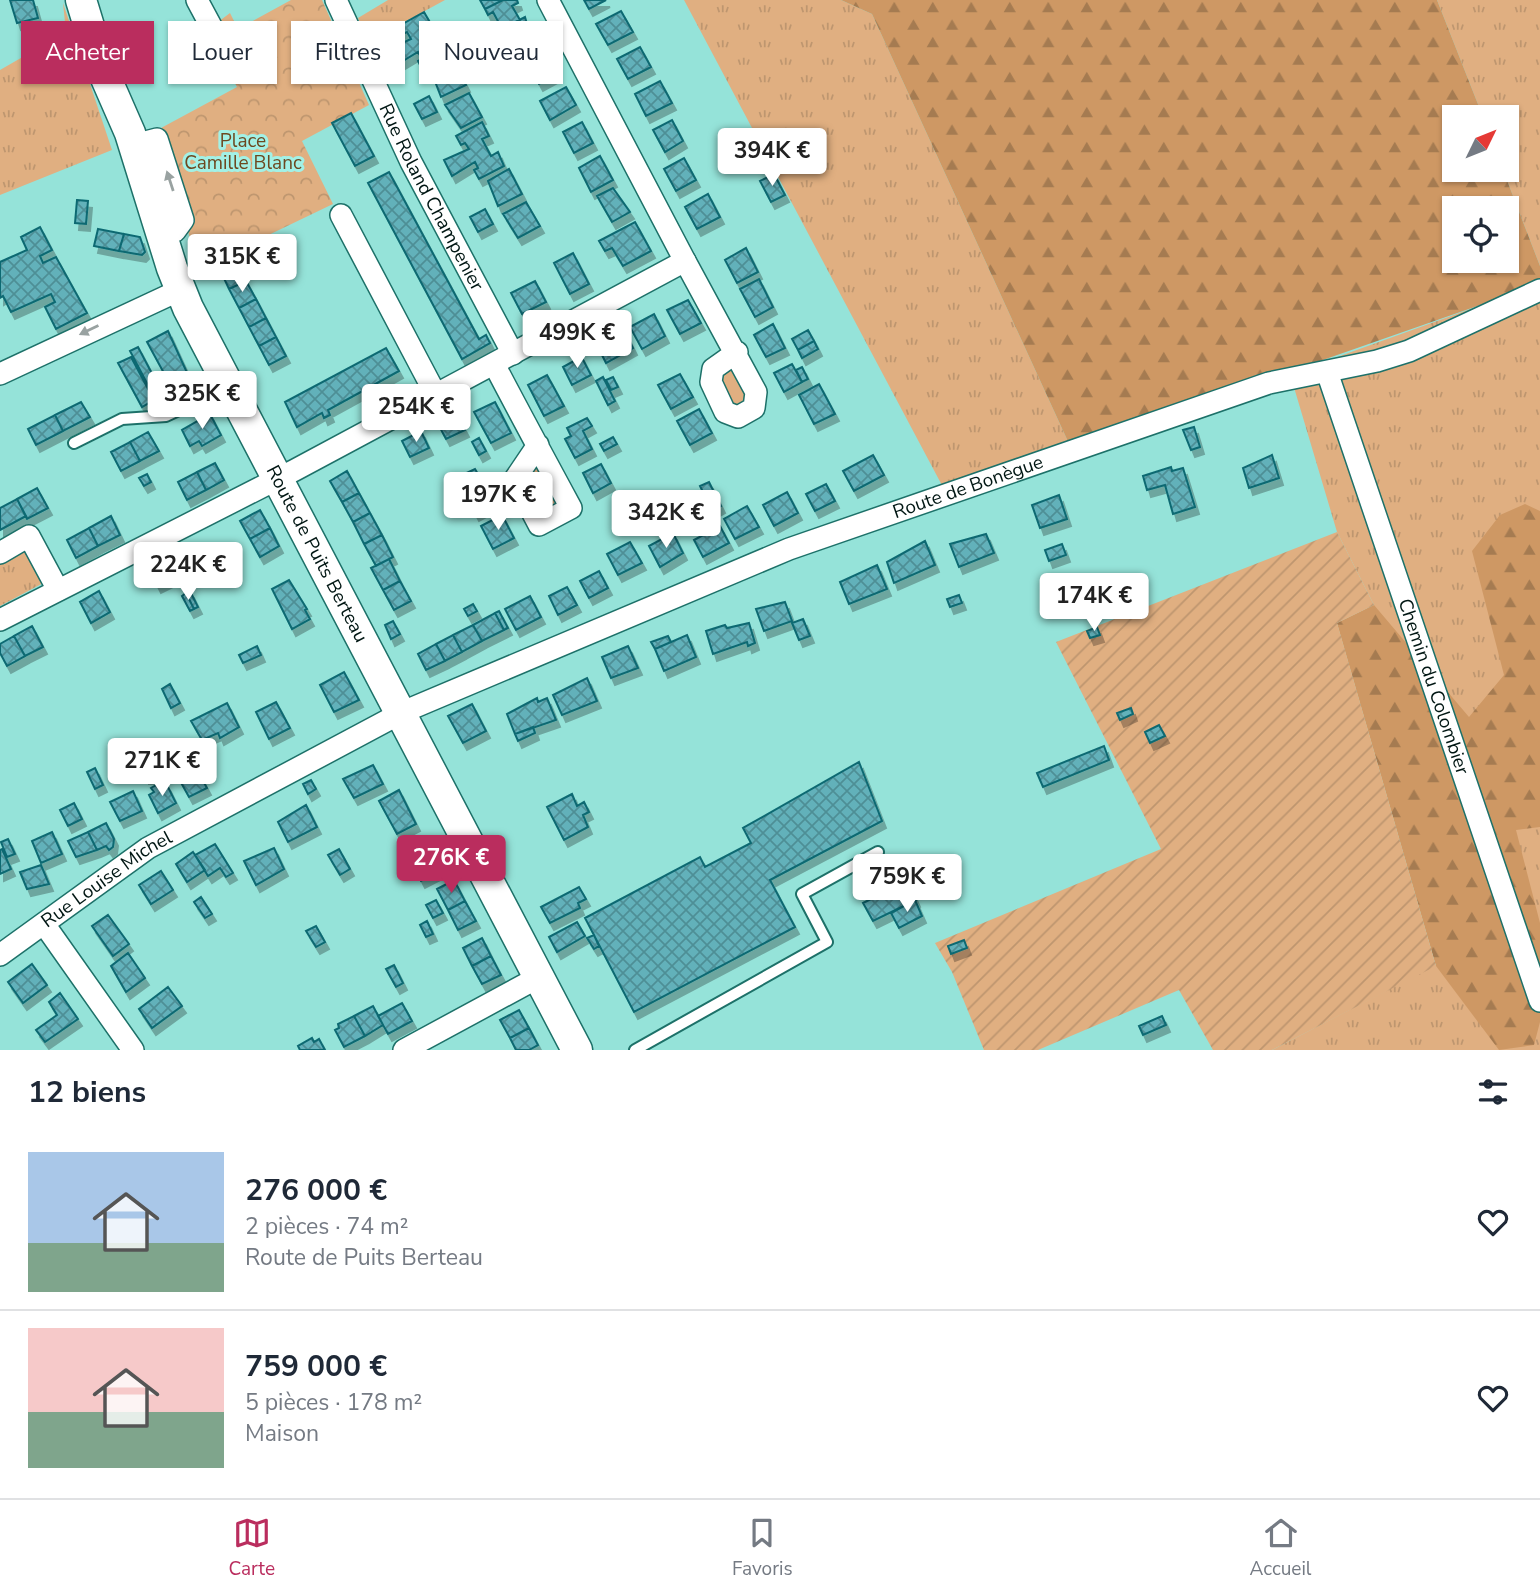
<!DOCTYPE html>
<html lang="fr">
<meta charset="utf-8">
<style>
body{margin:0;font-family:"Nunito Sans",sans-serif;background:#f2f2f3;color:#1f2937;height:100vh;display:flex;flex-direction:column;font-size:26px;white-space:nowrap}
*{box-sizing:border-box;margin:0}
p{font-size:23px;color:#747a83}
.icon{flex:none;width:38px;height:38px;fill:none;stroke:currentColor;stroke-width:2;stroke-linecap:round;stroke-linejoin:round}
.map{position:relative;height:1050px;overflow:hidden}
.sheet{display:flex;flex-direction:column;background:#fff;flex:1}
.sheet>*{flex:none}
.banner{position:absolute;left:21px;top:21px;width:700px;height:63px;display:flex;gap:14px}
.needle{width:46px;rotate:47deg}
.buttons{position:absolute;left:1442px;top:105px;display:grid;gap:14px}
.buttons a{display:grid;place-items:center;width:77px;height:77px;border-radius:0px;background:#fff;box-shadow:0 2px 5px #0004;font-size:35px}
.price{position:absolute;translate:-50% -60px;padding:0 16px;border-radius:7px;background:#fff;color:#222;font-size:23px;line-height:46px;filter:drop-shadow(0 2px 4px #0008)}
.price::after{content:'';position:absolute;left:50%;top:42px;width:21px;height:16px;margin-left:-10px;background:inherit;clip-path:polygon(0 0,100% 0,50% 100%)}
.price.on{background:#ba2d5e;color:#fff}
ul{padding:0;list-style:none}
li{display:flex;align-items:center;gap:21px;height:175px;padding:0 28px}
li+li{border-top:2px solid #e0e1e3}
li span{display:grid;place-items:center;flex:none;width:196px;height:140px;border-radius:0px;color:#555}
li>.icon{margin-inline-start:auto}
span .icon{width:84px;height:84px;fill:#fffc;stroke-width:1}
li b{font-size:30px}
h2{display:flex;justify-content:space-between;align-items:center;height:84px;padding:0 28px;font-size:30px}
.tag{padding:0 24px;border-radius:0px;background:#fff;box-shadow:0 2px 5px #0004;font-size:24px;line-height:63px}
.tag.on{background:#ba2d5e;color:#fff}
.menu{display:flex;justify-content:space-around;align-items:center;height:98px;border-top:2px solid #e0e1e3;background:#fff;font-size:19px;color:#747a83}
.menu a{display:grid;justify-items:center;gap:4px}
.menu .on{color:#ba2d5e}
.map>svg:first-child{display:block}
</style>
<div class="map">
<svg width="1540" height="1050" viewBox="0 0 1540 1050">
<defs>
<pattern id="grass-tufts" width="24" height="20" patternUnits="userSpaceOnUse" patternTransform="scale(1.75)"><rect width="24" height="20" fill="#e0af81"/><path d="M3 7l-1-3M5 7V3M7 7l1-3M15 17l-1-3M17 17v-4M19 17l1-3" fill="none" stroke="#be966f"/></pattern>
<pattern id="forest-firs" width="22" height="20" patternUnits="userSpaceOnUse" patternTransform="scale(1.75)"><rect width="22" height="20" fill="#ce9864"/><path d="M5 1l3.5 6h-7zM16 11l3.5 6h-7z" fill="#a57b51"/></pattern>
<pattern id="park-crowns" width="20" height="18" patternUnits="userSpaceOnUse" patternTransform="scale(1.75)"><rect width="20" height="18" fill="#e0af81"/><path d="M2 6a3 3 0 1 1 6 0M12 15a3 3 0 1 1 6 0" fill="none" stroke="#be966f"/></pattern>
<pattern id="garden-furrows" width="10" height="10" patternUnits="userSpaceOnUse" patternTransform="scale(1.75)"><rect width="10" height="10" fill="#e0af81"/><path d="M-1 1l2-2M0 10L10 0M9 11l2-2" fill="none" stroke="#be966f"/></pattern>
<pattern id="building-cross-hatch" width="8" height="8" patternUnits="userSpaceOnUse" patternTransform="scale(1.75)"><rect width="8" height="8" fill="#62b1ba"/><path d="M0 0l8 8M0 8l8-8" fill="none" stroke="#4e8f96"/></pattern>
<filter id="shadow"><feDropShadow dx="4" dy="7" stdDeviation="0" flood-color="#0004"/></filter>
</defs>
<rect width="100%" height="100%" fill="#95e3d9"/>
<path fill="url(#grass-tufts)" d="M388,0H445L368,42L358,18Z
M684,0H841L872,14L1071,448L945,491Z
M1437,0H1540V266L1503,170H1507V117H1483Z
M63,3L112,150L0,195V70L66,32Z
M1540,284V1050H1272L1436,965L1337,623L1374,605L1337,532L1290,374Z
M726,368L735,370L748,393V401L733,408L718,374Z
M534,468L543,470L558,499L547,510L541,509L525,481Z
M26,544L47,581L0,606V559Z"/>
<path fill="url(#forest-firs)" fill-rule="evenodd" d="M841,0H1437L1483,117H1454V170H1503L1540,266V284L1071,448L872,14ZM1454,208H1507V261H1454Z
M1525,504L1540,511V827L1516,830L1540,923V1022L1534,1045L1499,1050L1436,966L1337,623L1374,605L1469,717L1504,675L1472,551L1500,515Z"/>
<path fill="url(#park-crowns)" d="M291,0H322L369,105L302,141L333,204L198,269L161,128L237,87L212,40L218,22L230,13L238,29Z"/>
<path fill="url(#garden-furrows)" d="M1337,532L1374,605L1337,623L1436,966L1272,1050H1213L1179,990L1038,1050H984L952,972L935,943L1161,849L1056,642Z"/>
<path fill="url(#building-cross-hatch)" stroke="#0c6972" stroke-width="2" filter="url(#shadow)" d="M10,0H33L38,18L17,23Z
M480,0H503L485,9Z
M503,0H517L518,3L512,6L520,20L502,29L493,12L488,15L485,9Z
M584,0H606L589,9Z
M621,11L633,32L608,45L596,24Z
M424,12L432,26L424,31L432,46L440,42L448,56L422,69L418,61L422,59L418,52L398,64L389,49L411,39L407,32L403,34L399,26Z
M525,17L531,38L536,36L540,44L521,54L515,44L511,46L502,29Z
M541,46L557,74L539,84L524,56Z
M640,47L651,67L628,79L617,59Z
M453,60L466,85L441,97L431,71Z
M660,81L672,103L646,116L635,94Z
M566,87L576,105L550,120L540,101Z
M469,93L482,117L461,128L445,105Z
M429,96L437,112L422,119L414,104Z
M351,113L374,156L355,166L332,123Z
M672,120L683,141L665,152L653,130Z
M482,122L489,136L482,139L491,156L498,152L504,166L479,179L474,170L478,168L475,162L452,176L444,160L469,149L465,143L461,145L456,136Z
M582,122L593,143L574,153L563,132Z
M763,154L769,165L763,168L756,157Z
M600,156L613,180L591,192L579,168Z
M684,158L696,180L676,191L664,169Z
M509,169L522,194L498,206L488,181Z
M389,172L479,339L486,335L490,343L462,359L368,183Z
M774,174L785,195L771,202L760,181Z
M613,188L630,212L612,222L597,196Z
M708,194L720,217L697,229L685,207Z
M77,200L88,201L86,224L75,223Z
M526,202L540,226L518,238L503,214Z
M485,209L493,224L478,232L470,217Z
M635,222L651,251L623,266L612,248L605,251L599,241Z
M40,227L52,250L40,256L43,263L56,257L87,313L56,329L45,307L55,302L51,294L11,312L3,296L0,298V262L27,250L21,237Z
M98,229L124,234L119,251L94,246Z
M124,234L140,237L145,252L142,255L119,251Z
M746,248L758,272L737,283L725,260Z
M573,253L589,284L570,294L554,263Z
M236,261L246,281L229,289L220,270Z
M759,279L773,307L755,317L740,289Z
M246,281L256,299L239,308L229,289Z
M535,281L546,302L522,314L511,293Z
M256,299L266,318L249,327L239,308Z
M688,300L701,323L680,334L667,310Z
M654,314L665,336L642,349L630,327Z
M266,318L276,337L259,346L249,327Z
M773,324L785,348L766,357L754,335Z
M624,330L633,348L606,363L597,345Z
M808,330L814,341L798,350L792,339Z
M168,331L189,377L192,376L198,388L178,399L147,342Z
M276,337L286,356L269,365L259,346Z
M814,341L818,349L802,358L798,350Z
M138,347L168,404L160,408L130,351Z
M386,348L399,371L328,410L330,415L324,418L322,413L297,427L285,402Z
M580,354L591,375L572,385L563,367L574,361L573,357Z
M131,357L154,400L142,407L118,363Z
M792,364L802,382L784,392L774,373Z
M802,367L808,379L802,382L796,370Z
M680,374L693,397L671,409L658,385Z
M547,375L564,406L544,416L528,385Z
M603,377L615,401L608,405L596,381Z
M613,377L618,387L611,390L606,380Z
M819,384L835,414L814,424L799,395Z
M81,402L90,417L63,431L55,415Z
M495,402L511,433L491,443L474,412Z
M699,409L712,433L690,445L677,421Z
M456,413L465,430L446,439L437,422Z
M210,414L221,435L202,446L199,441L190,446L182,430Z
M55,415L63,431L36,445L28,429Z
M587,418L592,426L583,431L592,449L575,458L565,439L571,436L567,428Z
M1194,427L1200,447L1191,450L1183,430Z
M421,431L429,448L410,457L402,441Z
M148,432L159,451L140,461L130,442Z
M613,437L617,444L604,451L600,444Z
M479,438L486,451L479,455L472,442Z
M130,442L140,461L121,471L111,452Z
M873,455L884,475L854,491L843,471Z
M1272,455L1279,478L1249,488L1243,468Z
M215,463L224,480L206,490L197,472Z
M601,464L611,483L593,493L583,473Z
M1171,467L1172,471L1183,468L1195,507L1173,514L1165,485L1147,490L1143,476Z
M475,469L478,474L463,481L460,476Z
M347,471L359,493L342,502L330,481Z
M197,472L206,490L187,500L178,482Z
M147,474L151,482L144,486L139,478Z
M483,479L496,503L475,514L463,490Z
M709,482L721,506L712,511L700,486Z
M826,484L835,501L815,511L806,494Z
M37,488L48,508L27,519L17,499Z
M787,492L798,513L774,526L763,505Z
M359,493L370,513L353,522L342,502Z
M673,493L682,508L678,510L682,519L674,523L662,499Z
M1059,495L1067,519L1040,528L1032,505Z
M17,499L26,516L0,530V508Z
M747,506L759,527L735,539L724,519Z
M260,510L270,528L250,539L240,521Z
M370,513L382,535L364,544L353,522Z
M502,515L514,538L493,549L481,526Z
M111,516L120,535L98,546L89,528Z
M671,516L674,523L664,528L661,521Z
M709,521L713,529L701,536L696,528Z
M720,526L729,543L703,557L694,540Z
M89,528L98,546L76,558L67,540Z
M270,528L279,546L260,557L250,539Z
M673,533L683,553L660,567L649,546Z
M986,534L994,553L959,567L950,544Z
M382,535L393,557L376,566L364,544Z
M925,541L935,565L894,583L887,562Z
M630,542L642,563L618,575L607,554Z
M1062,544L1066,555L1049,561L1045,550Z
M187,548L196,565L177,576L167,558Z
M167,558L177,576L157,586L148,568Z
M389,559L400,581L383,590L371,568Z
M877,565L887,589L849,604L840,582Z
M599,571L608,588L589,598L580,581Z
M289,580L307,609L305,610L310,619L292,629L272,589Z
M400,581L411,601L394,610L383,590Z
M567,587L577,605L558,615L549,596Z
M99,591L110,612L91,623L80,602Z
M190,591L198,607L194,609L186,593Z
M186,593L194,609L190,611L182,596Z
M959,595L962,603L950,607L947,599Z
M530,596L541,617L516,630L505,609Z
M785,602L792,621L764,631L756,609Z
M473,604L477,611L468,616L464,609Z
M499,611L508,628L504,630L495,613Z
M495,613L504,630L482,641L473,625Z
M803,619L810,636L799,640L792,623Z
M393,621L400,634L391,639L385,625Z
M749,623L755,643L748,646L747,642L713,654L706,631L725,625L727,628Z
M473,625L482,641L462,652L453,635Z
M32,626L43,647L25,656L14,636Z
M1097,627L1100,635L1090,638L1087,631Z
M453,635L462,652L445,661L436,644Z
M687,635L696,657L664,671L655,649Z
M14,636L25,656L7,666L0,653V644Z
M668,636L671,642L655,649L651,642Z
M436,644L445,661L426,670L418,654Z
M257,646L261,655L243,663L239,655Z
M628,646L638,668L611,678L602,657Z
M344,672L359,700L334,712L320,685Z
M587,678L597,701L562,715L553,695Z
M170,684L180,703L171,708L162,689Z
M537,698L538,702L547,698L556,720L515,734L507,714Z
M276,702L290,728L269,739L256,712Z
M227,703L239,727L220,738L218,733L202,740L191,721Z
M472,704L486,731L463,743L448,716Z
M1131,708L1133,714L1120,720L1117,713Z
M1159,725L1165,736L1150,743L1145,732Z
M533,727L535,733L518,741L515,734Z
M1104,746L1109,760L1043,787L1037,773Z
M170,756L176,769L168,773L162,760Z
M859,762L882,821L770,880L795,927L634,1012L585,918L700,857L705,867L751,843L743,828Z
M373,765L383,784L354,798L343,779Z
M158,767L159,776L145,777L144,769Z
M95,768L103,785L95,789L87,772Z
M197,770L207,788L189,797L179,779Z
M311,780L316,789L308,794L303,784Z
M158,784L161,789L167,785L176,803L158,813L149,795L154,792L151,788Z
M399,790L416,824L397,834L379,801Z
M133,791L142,811L120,821L110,802Z
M572,794L577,806L584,802L589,812L583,815L588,827L564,840L547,807Z
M74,803L82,819L68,826L60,810Z
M306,805L317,827L288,842L278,822Z
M106,823L114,839L113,847L109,850L106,846L97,850L88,832Z
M52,832L62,854L41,863L32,841Z
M88,832L97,850L76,857L68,841Z
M8,839L15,854L7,857L1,842Z
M215,844L233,873L226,877L220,868L208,876L195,855Z
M430,847L442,870L421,881L409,857Z
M274,848L284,869L256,885L244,861Z
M2,849L11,869L0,874V850Z
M339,849L350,869L340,875L328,855Z
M193,852L205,870L187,882L176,864Z
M41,865L49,884L27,889L20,872Z
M161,871L173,890L151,904L139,885Z
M454,880L465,901L448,910L437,889Z
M907,881L916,900L873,921L863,903Z
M579,887L586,899L578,903L580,908L550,923L541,907Z
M201,897L212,914L205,918L194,902Z
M436,900L443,913L433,918L426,905Z
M915,900L922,916L899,928L891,913Z
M465,901L476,921L458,930L448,910Z
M108,915L129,944L113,956L92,926Z
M427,921L433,934L426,937L420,925Z
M577,922L585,936L557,952L549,937Z
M316,926L325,942L316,947L306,931Z
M594,935L599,946L594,949L587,938Z
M482,938L491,956L472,966L463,948Z
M964,940L967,948L951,954L948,946Z
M128,953L145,978L126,992L111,966Z
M491,956L501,975L482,984L472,966Z
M32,964L47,985L23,1003L8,982Z
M394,965L403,983L396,987L386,969Z
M168,987L182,1006L152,1028L139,1009Z
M60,993L78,1019L45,1042L36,1030L57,1015L49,1002Z
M402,1003L412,1021L388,1034L378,1016Z
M373,1006L383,1025L365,1036L354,1016Z
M519,1010L529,1028L510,1038L500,1020Z
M354,1016L365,1036L344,1047L335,1030L339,1028L338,1024Z
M1162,1016L1166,1025L1143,1035L1139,1026Z
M529,1028L538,1045L529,1050H516L510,1038Z
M312,1038L314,1042L319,1039L325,1050H300L298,1046Z"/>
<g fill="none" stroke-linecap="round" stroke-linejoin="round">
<g stroke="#1d7169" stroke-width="14">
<path id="lane" d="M74,443L122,419L166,416L226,388
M635,1050L827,942L802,894L878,852"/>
</g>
<g stroke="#1d7169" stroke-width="24">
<g id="street">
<path d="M197,0L212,28"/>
<path id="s1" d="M336,0L411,162L513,354"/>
<path d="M134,145L157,139L183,220L175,231L162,235"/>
<path d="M341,215L436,395"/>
<path d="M685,261L756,392L754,408L738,417L725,412L711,382L713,369L737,352"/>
<path d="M494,364C519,412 545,460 571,508L539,525L515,479L538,445"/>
<path id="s2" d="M1327,372L1540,1001"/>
<path d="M0,374L180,290"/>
<path d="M0,553L29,536L58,590"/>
<path d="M0,620L295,470L685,261L548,0"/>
<path d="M44,924L133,1050"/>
<path id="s3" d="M0,955L148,848L403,712L789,549L1269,383L1377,361L1409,351L1540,290"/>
<path d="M404,1050L539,977"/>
</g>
</g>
<g stroke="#1d7169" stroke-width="33">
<g id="secondary">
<path id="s4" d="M81,0L102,69L130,133L172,268L188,308L577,1050"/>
</g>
</g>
<use href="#lane" stroke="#fff" stroke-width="10"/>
<use href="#street" stroke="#fff" stroke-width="21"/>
<use href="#secondary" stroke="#fff" stroke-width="30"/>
</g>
<defs><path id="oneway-solid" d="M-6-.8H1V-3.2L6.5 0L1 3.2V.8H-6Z" transform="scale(1.75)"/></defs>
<g fill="#99a2a1">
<use href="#oneway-solid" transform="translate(170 181) rotate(-108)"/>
<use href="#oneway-solid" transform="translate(89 330) rotate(154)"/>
</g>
<g text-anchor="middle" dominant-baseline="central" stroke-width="6" stroke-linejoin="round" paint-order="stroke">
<g font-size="19" fill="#6d4820" stroke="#a2f1e6">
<text x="243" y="141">Place<tspan x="243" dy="22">Camille Blanc</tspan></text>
</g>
<g font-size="19" fill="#001613" stroke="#a2f1e6">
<text stroke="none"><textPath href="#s1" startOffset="219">Rue Roland Champenier</textPath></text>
<text stroke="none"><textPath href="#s3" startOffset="1080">Route de Bonègue</textPath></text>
<text stroke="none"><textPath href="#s4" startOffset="604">Route de Puits Berteau</textPath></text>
<text stroke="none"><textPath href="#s2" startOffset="332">Chemin du Colombier</textPath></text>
<text stroke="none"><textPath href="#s3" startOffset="131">Rue Louise Michel</textPath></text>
</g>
</g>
</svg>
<div class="buttons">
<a><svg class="needle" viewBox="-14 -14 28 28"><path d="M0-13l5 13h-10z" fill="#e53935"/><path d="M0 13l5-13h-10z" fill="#747a83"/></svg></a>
<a><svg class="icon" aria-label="locate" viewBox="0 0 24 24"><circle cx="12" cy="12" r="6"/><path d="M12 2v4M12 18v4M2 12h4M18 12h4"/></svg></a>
</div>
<b class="price" style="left:772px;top:188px">394K €</b>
<b class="price" style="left:242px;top:294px">315K €</b>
<b class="price" style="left:577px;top:370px">499K €</b>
<b class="price" style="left:202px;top:431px">325K €</b>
<b class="price" style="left:416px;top:444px">254K €</b>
<b class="price" style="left:498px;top:532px">197K €</b>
<b class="price" style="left:666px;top:550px">342K €</b>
<b class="price" style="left:188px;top:602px">224K €</b>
<b class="price" style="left:1094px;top:633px">174K €</b>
<b class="price" style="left:162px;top:798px">271K €</b>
<b class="price on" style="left:451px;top:895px">276K €</b>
<b class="price" style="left:907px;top:914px">759K €</b>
<div class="banner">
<a class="tag on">Acheter</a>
<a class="tag">Louer</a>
<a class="tag">Filtres</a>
<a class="tag">Nouveau</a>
</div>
</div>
<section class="sheet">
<h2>12 biens<svg class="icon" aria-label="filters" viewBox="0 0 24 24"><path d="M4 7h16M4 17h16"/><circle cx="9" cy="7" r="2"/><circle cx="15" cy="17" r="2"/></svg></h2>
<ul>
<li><span style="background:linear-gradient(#a9c7e8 65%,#7fa58c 0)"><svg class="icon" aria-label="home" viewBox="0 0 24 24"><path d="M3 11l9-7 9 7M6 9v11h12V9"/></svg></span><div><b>276 000 €</b><p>2 pièces · 74 m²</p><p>Route de Puits Berteau</p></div><svg class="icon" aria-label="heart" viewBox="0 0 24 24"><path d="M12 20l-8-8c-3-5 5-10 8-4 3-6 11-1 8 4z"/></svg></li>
<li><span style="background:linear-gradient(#f6c9c9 60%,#7fa58c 0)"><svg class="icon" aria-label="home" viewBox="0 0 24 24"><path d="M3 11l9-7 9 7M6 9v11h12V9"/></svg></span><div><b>759 000 €</b><p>5 pièces · 178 m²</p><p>Maison</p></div><svg class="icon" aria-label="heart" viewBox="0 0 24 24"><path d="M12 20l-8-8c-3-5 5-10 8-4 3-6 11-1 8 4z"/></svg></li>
</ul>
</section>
<nav class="menu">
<a class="on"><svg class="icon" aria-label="map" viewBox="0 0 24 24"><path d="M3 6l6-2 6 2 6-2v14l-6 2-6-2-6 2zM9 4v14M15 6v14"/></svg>Carte</a>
<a><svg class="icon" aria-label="saved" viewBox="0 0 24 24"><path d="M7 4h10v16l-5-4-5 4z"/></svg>Favoris</a>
<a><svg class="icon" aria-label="home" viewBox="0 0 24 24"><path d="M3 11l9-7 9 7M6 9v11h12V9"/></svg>Accueil</a>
</nav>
